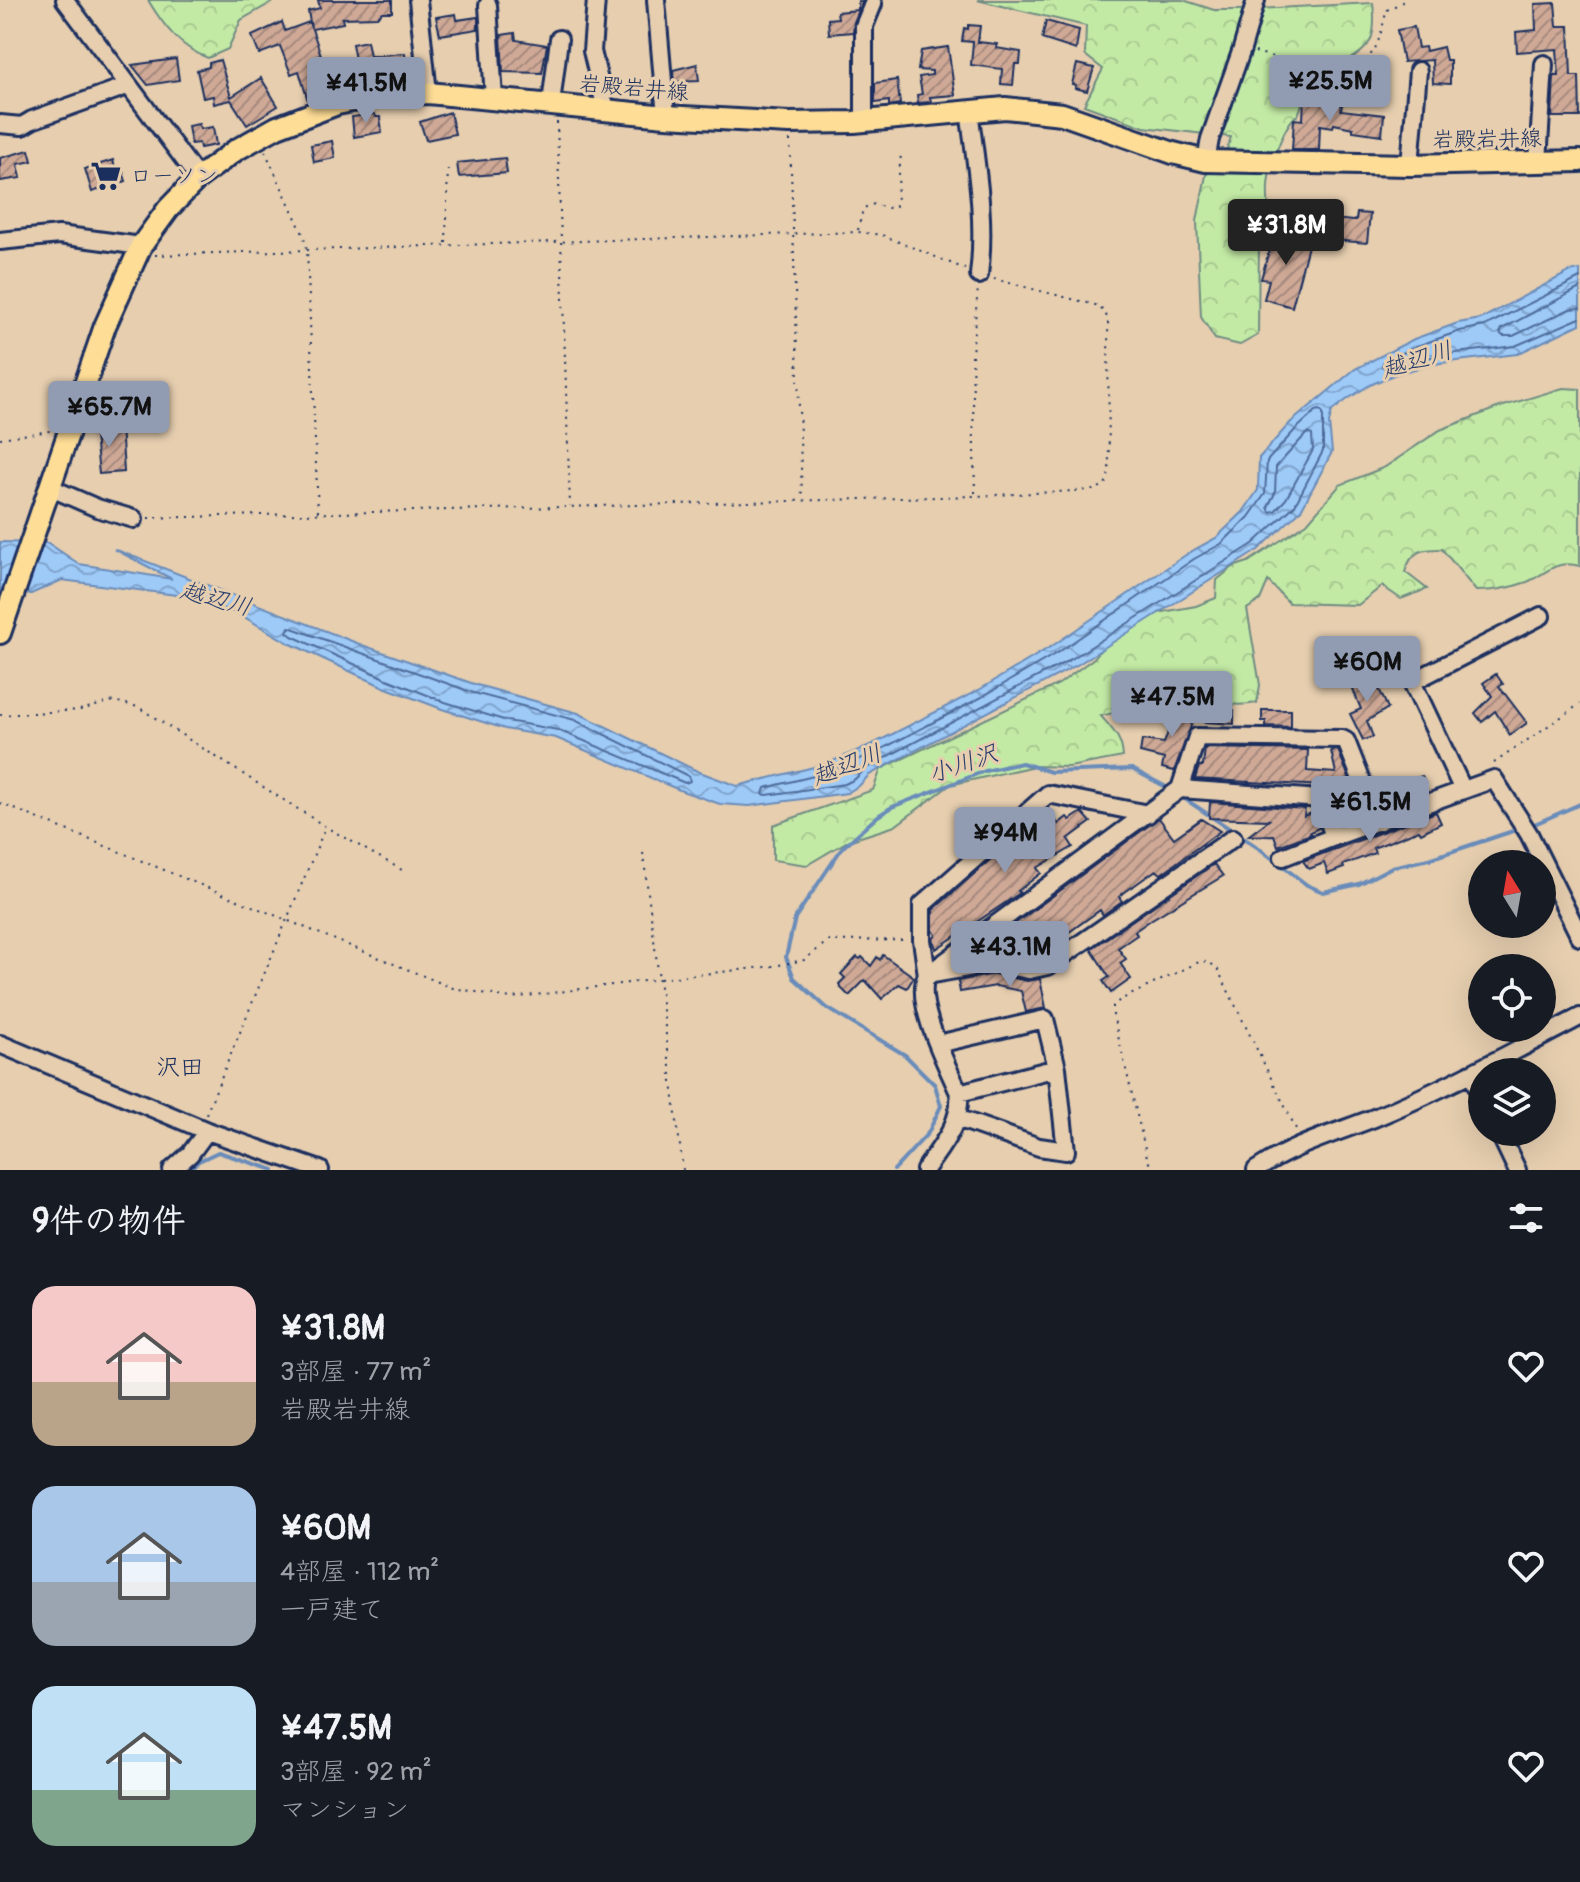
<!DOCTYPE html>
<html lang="ja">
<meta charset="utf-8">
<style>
body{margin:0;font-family:Pangolin,"Klee One",sans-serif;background:#242831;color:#f1f3f6;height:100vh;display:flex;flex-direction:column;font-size:30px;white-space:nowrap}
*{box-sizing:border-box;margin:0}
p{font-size:26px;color:#9ea1a6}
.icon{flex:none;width:44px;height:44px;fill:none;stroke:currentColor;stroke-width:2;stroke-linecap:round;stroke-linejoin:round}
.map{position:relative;height:1170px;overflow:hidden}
.sheet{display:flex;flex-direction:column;background:#171b24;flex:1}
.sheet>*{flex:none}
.needle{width:52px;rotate:349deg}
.buttons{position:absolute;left:1468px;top:850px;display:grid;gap:16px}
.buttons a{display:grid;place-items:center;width:88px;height:88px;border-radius:50%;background:#171b24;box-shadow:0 8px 32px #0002;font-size:40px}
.price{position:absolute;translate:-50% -68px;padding:0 18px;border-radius:8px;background:#919bb2;color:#111;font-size:26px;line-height:52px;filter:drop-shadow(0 2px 4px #0008)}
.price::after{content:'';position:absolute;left:50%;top:48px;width:24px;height:18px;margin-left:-12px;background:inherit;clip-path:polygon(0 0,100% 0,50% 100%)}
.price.on{background:#222;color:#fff}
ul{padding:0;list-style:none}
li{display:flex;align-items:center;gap:24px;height:200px;padding:0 32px}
li span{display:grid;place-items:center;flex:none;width:224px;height:160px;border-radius:24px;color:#555}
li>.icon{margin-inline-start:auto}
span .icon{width:96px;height:96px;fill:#fffc;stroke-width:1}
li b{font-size:34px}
h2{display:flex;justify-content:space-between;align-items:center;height:96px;padding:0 32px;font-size:34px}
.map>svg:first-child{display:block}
</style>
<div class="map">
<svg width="1580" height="1170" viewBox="0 0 1580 1170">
<defs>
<pattern id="forest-crowns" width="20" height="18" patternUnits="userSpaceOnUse" patternTransform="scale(2)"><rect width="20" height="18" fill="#c3eaa5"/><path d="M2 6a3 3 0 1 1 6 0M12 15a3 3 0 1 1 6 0" fill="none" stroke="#a7c990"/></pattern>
<pattern id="water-waves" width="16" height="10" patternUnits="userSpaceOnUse" patternTransform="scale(2)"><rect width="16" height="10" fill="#9ecaf8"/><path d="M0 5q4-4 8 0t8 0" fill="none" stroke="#80a4cc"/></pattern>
<pattern id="building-hatch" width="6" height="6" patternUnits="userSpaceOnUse" patternTransform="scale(2)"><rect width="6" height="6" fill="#cfa996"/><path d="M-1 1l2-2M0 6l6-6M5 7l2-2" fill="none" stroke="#a78a7e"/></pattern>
</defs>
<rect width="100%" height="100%" fill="#e6ceaf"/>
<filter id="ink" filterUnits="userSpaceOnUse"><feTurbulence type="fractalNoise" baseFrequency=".0125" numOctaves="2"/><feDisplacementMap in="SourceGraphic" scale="16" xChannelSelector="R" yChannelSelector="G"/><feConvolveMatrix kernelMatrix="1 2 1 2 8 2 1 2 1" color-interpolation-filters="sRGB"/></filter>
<g filter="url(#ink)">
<path fill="url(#forest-crowns)" stroke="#6f8c82" stroke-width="2" d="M148,0H276L241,20L228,49L208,58C180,48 163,25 148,0Z
M977,0H1183L1214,10H1238L1373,3C1377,39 1372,48 1341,65L1324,63L1302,68C1304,86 1305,99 1298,115C1284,122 1269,169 1268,185C1267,200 1270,215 1269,230L1259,237L1258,335L1240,345L1215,339L1201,317L1197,221L1206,175L1224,158L1231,137L1144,127L1084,105L1103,69L1085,55L1086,26Z
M1563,388L1580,389V566C1554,559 1547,574 1527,582C1510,588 1494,591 1476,591L1442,549C1421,549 1412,550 1405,572L1427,589L1401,599L1382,586L1358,605L1289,603L1268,581L1260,600L1247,609L1260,685L1257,703C1224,709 1200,698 1170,686C1153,707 1126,709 1101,716C1113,730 1122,738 1123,757L1069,767L1034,766L950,785L895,826L848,841L807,865L773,860V825L873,790L881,769L1059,684L1094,658L1109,639L1152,614L1196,606L1216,598L1217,580L1233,567L1248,562L1307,523L1340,485L1385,467L1440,430L1497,408Z"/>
<path fill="url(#water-waves)" stroke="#6a8cba" stroke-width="2" d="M1580,270V324L1517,354L1440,363L1398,373L1370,385L1349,398L1332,411L1329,423L1332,452L1301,510L1258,550L1077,665L869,775L860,785L847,793L749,806L720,804L682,791L556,738L505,729L442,709L384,687L289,643L237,613L184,596L62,580L31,594L0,593V542L48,543L79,564L172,579L114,549L362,645L477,685L578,713L697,771L737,786L826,764L875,743L979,690L1055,644L1190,552L1216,538L1243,512L1258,490L1259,458L1290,423L1355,369L1414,339L1458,323L1481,319L1569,272Z"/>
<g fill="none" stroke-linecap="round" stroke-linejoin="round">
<path stroke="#4f6d9c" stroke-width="2" d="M1580,278L1485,326L1460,331L1417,346L1384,362L1382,366L1387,369L1439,355L1515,346L1580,318
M1580,288L1502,329L1500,333L1503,336H1513L1570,309L1580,308
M1316,411L1320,410L1323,413V451L1295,505L1253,544L1073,658L866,768L855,779L845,784L767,795L763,794L765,788L830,772L878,751L982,697L1060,651L1194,559L1221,544L1249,517L1265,494L1267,461L1296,429Z
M1307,433L1312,435L1313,450L1286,499L1275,511L1270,512L1268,507L1275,493L1276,467Z
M289,627L474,693L575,720L688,776L690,781L685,783L558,730L507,721L445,702L387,679L292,636L287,632Z"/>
<path stroke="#6a8cba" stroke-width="4" d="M1179,795L1260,849L1307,885L1323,892L1359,884L1392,867L1429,859L1522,828
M1530,826L1580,804
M188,1170L199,1161L218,1152L274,1170
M894,1170L928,1133L941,1106L935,1085L905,1055L827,1008L794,978L786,957L795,918L842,848L878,816L892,807L985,771L1022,763L1051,772L1132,769L1172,790"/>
</g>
<path fill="url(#building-hatch)" stroke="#1b2f5e" stroke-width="2" d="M318,0H392V12H382L377,17L342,18L343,23L312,29L321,55L317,56L330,93L308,101L299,71L291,74L280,46L259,54L252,36L282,22L285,31L309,22L311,28L308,11L320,8Z
M858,1H863L854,22L853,32L829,34L828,19L838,18L837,12L858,10Z
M1555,3L1557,26H1569L1571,76H1579L1580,117H1552L1554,76H1559L1557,49L1517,52L1516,32L1536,30L1535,4Z
M456,14L457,20L478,17V29L440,35L436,17Z
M1046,21L1079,30L1076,50L1042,39Z
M968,25L980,26L978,42L997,44L996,48L1021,52L1020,64H1015L1013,85L1001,84L1002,69L971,65L973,42L962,41L964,28L968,29Z
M1414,27L1418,48L1425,47L1426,51L1443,47L1446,60H1450V84L1433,83L1432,60L1403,62L1397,30Z
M515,33L516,40L547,45L542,73L503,72L501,35Z
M367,41L370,56L405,53L406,71L385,73V82L371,84L369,62L356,65L352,44Z
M948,47L955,95L930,97L931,102L918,103L917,95L922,94L919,77L932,75V71L918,70L921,51Z
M176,59L179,80L148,85L132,65Z
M220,60L231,97L261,78L278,106L247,125L231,100L214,104L213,96L203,98L197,70L209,67V63Z
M697,64L699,81L674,82L673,70Z
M1077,64L1094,68L1087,91L1075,88L1076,85L1072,84Z
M897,80L900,104L889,106V101L875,103V83Z
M1304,98L1342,105L1341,110L1384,115L1382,135L1353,131V128L1334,124L1333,127L1320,125L1319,150H1292L1294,119L1303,120Z
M450,112L455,134L426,140L420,122Z
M375,114L376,117H380L382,132L354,137L352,117Z
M199,124L200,129L213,127L216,145L200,148L199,143L191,144L188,126Z
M332,141L335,158L314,162L311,145Z
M29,150L32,161L18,164L21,178L0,181V158Z
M505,158L507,173L459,177L457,163Z
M113,160L116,171L122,169L126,181L92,192L85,169Z
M1357,213L1370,214L1367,243L1333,240L1334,219L1353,221L1356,220Z
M1285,225L1304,230L1302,236L1310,238L1292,307L1264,299L1269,280L1261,279L1270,247L1278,250Z
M121,425L124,472L99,474L94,426Z
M1371,672L1388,708L1367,721L1373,737L1363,740L1350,714L1361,709L1351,685L1360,681L1358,677Z
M1496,674L1503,684L1499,686L1527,723L1510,735L1495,711L1482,722L1475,713L1492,696L1483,683Z
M1182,706L1198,707L1174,771L1162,768L1164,759L1140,753L1142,740L1164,743L1177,708H1182Z
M1206,709L1234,710V724L1205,722Z
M1262,710H1291V727L1266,726V721H1262Z
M1205,748L1308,750L1307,771L1336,773L1331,751L1338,750L1363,813L1353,817L1345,791L1332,796L1324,786L1195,779L1199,766H1203Z
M1422,776L1427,791L1384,806L1375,784L1387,779L1390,787Z
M1210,802L1305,809L1304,816L1314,812L1319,828L1310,832L1311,834L1278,846L1274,835L1248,836L1269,820L1209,818Z
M1048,809L1058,824L1067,817L1070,820L1082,812L1091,822L1068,839L1073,847L1037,868L1041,873L1018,891L1020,893L936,949L933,939L936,935L933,930V910Z
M1436,812L1441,823L1421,833L1419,830L1373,848L1375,853L1343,865L1344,868L1328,874L1324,863L1309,869L1303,861Z
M1159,818L1174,838L1201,819L1220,831L1161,874L1156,870L1125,892L1119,897L1122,901L1103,915L1100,910L1033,958L997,952L971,956Z
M1214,864L1223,876L1152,919L1135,931L1137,935L1118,948L1126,959L1120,963L1131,979L1111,993L1103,981L1109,977L1091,949Z
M883,955L914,977L907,988L899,984L882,999L865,980L849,996L841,988L839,984L845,978L841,974L857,957L860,959L862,957L871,966L877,957L880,960Z
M995,974L1027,981L1040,979L1046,1008L1026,1012L1021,991L996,986L960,992L958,981Z"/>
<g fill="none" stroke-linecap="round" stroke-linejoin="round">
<g stroke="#1b2f5e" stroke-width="22">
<path id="minor" d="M65,0L198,178
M418,0L428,93
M596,0L592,51L606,110
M656,0L666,116
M488,5L494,99
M551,104L559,39
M969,110C976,165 986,219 979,275
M864,121V26L873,4
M0,124L22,126L32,120L127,86
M1206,161L1210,139L1242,49L1256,0
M1538,162L1544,64
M1410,165L1418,71
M0,241L59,235L141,246
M51,488L97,508L134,519
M1180,789L1321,799L1334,837L1494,779L1529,834L1580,937
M1463,790L1412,682L1541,616
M1148,814L1048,794L922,905V940L927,975L995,963L1029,970L1048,966L1233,838
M1288,855L1283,857L1334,837
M0,1044L207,1131L320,1170
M938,1044L1045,1019L1057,1068L1066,1151L1039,1147L957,1118
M1471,1073L1482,1097
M959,1093L1057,1068
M1499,1132L1517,1170
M172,1170L190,1154L207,1131
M925,1170C941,1146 962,1123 959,1093C948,1067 913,1001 927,975L1180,789L1197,737L1342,739L1346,741L1378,822
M1256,1170C1293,1145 1333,1134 1374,1118C1445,1089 1512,1052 1580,1017"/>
</g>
<g stroke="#1b2f5e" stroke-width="26">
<path id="major" d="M0,633L105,326L141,246L168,209L198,178L236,150L277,127L337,104L383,95L428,93L666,116L789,123L854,122L1005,108L1062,114L1173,153L1206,161L1410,165L1580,161"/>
</g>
<path stroke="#1b2f5e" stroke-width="2" stroke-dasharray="2 6" stroke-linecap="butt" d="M1255,52C1285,60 1349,80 1372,53C1380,43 1383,22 1387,10L1406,0
M557,122L570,506
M790,140L802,497
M265,151L304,236L307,250L318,512
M858,230L863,209L871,204L888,208L896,206L901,154
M446,243L448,164
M155,255L858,232L882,235L965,269
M0,438L50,431
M975,493L972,354L978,288
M148,518L975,496L1094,490L1105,485L1109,473L1108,318L1099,306L994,279
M0,715L80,710L114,701L138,707L326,827L402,870
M1494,763L1580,704
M0,803L453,988L511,998L659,979L683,1170
M643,853L659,979L774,966L804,960L828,941L907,940
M206,1114L325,828
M1154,1170L1148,1161L1113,1015V1006L1120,1000L1201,961L1210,963L1217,968L1297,1131"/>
<use href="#minor" stroke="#e6ceaf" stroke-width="16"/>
<use href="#major" stroke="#fedd96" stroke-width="20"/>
</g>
</g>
<defs>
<g id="supermarket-bare" transform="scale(2.4)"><path d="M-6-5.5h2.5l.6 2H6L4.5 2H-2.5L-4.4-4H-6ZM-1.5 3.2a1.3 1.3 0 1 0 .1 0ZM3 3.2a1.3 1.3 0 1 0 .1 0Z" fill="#1b2f5e" stroke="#e6ceaf" stroke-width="2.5" paint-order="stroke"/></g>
</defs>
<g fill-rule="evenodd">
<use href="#supermarket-bare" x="106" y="176"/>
</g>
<g text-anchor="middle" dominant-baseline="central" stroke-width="6" stroke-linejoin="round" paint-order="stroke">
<g font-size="22" fill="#1b2f5e" stroke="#e6ceaf">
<text transform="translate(634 88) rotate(5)">岩殿岩井線</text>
<text transform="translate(1487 139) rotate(-1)">岩殿岩井線</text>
</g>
<g font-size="22" fill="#1b2f5e" stroke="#e6ceaf" text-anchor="start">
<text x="130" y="176">ローソン</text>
</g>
<g font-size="24" font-style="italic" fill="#283e6d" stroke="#e6ceaf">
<text transform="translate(1417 360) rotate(-17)">越辺川</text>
<text transform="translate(216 599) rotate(15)">越辺川</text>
<text transform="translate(963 764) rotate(-19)">小川沢</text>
<text transform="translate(847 765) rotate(-21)">越辺川</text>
</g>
<g font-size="24" fill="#1b2f5e" stroke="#e6ceaf">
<text x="180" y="1067">沢田</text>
</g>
</g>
</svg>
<div class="buttons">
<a><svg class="needle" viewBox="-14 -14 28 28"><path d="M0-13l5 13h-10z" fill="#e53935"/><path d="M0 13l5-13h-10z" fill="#9ea1a6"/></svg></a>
<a><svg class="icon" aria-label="locate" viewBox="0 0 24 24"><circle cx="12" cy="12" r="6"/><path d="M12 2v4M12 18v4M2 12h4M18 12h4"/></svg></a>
<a><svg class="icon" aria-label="layers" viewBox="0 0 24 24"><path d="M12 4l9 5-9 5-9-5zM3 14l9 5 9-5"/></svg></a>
</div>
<b class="price" style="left:1330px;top:123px">¥25.5M</b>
<b class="price" style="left:366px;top:125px">¥41.5M</b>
<b class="price on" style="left:1286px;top:267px">¥31.8M</b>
<b class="price" style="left:109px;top:449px">¥65.7M</b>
<b class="price" style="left:1367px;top:704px">¥60M</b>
<b class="price" style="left:1172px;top:739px">¥47.5M</b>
<b class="price" style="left:1370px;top:844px">¥61.5M</b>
<b class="price" style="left:1005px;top:875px">¥94M</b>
<b class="price" style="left:1010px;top:989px">¥43.1M</b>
</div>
<section class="sheet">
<h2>9件の物件<svg class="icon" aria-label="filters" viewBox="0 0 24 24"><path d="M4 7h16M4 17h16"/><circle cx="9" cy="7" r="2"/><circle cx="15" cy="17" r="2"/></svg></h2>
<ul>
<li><span style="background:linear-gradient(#f6c9c9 60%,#b9a48a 0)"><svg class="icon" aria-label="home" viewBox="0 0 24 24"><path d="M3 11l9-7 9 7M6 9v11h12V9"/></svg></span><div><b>¥31.8M</b><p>3部屋 · 77 m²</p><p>岩殿岩井線</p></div><svg class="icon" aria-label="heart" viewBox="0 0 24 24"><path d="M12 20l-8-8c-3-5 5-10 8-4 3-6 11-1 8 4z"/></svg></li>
<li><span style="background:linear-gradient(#a9c7e8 60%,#9aa5b1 0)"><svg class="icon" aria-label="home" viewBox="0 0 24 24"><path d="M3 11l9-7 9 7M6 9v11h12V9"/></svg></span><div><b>¥60M</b><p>4部屋 · 112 m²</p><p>一戸建て</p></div><svg class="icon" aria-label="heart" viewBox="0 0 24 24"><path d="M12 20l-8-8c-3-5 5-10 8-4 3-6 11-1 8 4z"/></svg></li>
<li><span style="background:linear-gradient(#bfe0f5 65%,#7fa58c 0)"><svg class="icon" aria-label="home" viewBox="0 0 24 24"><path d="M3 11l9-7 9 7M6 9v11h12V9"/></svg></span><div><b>¥47.5M</b><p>3部屋 · 92 m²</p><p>マンション</p></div><svg class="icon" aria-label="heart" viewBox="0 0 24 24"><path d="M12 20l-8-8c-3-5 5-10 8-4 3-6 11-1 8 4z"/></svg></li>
</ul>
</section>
